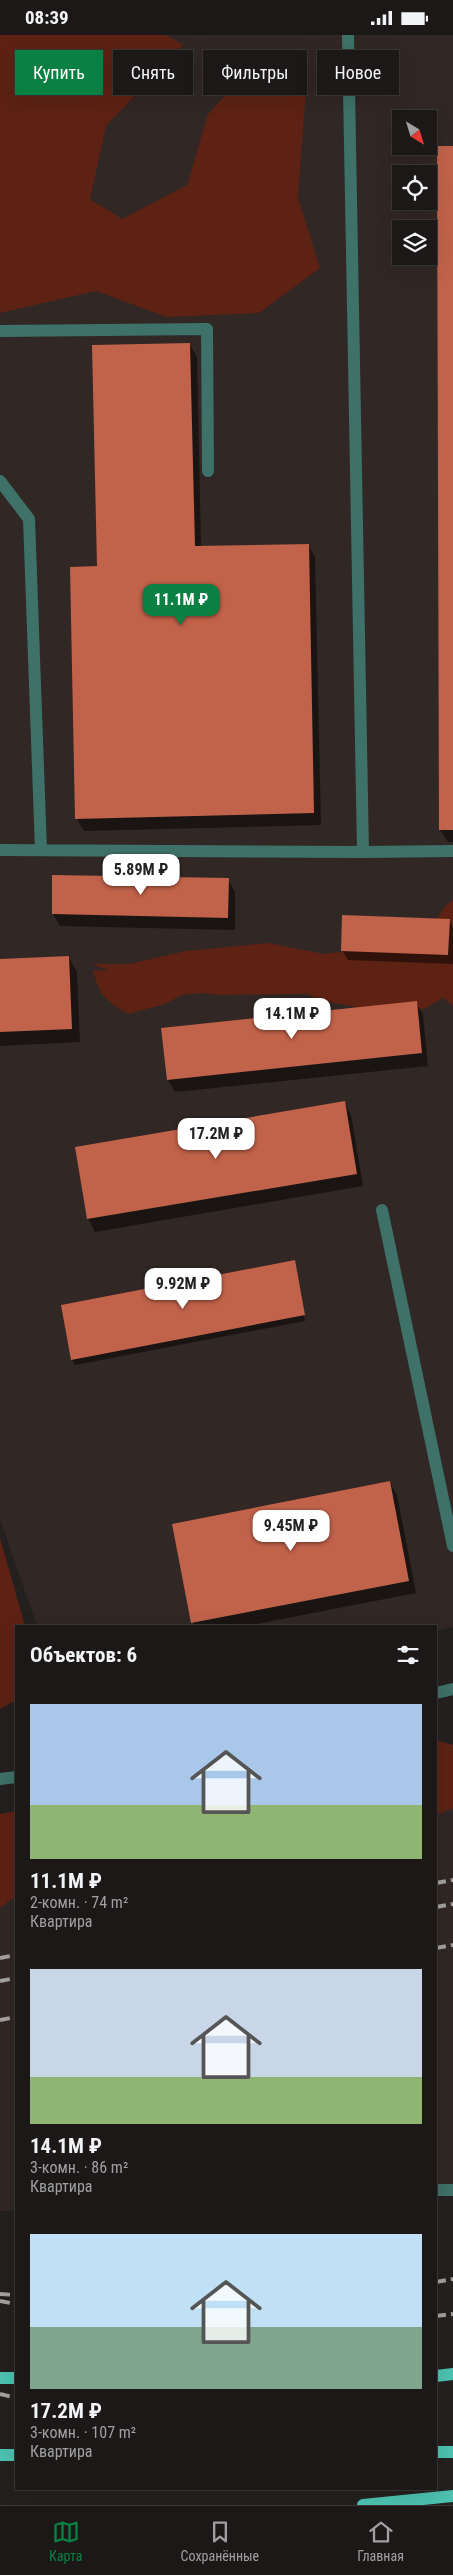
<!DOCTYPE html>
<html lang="ru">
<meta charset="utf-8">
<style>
body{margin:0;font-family:"Roboto Condensed",sans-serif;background:#282524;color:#f1f3f6;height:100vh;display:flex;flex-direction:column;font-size:19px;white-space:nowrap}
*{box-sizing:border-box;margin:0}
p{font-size:16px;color:#a0a0a1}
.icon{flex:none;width:28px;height:28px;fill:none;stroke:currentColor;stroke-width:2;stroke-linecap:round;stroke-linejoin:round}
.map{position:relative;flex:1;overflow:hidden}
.drawer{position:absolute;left:15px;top:1590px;width:422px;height:865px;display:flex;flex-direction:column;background:#1b1817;border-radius:0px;box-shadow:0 5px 20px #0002,0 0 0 1px #393736}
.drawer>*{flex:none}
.banner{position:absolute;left:15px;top:15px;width:424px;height:45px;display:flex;gap:10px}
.needle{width:32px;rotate:142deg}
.tools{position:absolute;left:392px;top:75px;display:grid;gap:10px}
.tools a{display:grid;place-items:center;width:45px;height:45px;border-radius:0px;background:#1b1817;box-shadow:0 5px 20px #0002,0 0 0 1px #393736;font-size:25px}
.price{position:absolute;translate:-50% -42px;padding:0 11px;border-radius:10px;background:#fff;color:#222;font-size:16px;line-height:32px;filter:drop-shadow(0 1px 2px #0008)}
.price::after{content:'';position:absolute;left:50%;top:30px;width:15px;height:11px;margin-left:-8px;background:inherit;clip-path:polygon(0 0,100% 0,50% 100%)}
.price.active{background:#0b8043;color:#fff}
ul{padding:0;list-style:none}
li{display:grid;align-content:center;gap:10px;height:265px;padding:0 15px}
li span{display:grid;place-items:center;height:155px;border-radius:0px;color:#555}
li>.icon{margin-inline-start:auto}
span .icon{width:90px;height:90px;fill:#fffc;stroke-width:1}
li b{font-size:21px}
h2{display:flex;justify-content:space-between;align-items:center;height:60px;padding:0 15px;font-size:21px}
.pill{padding:0 18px;border-radius:0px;background:#1b1817;box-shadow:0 5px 20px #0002,0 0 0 1px #393736;font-size:18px;line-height:45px}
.pill.active{background:#0b8043;color:#fff}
.status{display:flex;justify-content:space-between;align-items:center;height:35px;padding:0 25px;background:#1b1817;direction:ltr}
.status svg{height:14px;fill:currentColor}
.tab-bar{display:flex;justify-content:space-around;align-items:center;height:70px;border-top:1px solid #393736;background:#1b1817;font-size:14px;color:#a0a0a1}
.tab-bar a{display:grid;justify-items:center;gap:2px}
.tab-bar .active{color:#0b8043}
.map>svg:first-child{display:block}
</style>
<div class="status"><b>08:39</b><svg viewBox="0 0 49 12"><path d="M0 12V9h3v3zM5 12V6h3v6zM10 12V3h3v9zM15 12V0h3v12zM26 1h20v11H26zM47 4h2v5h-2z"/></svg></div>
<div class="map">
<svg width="453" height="2470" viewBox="0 0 453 2470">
<rect width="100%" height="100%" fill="#24201f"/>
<path fill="#312724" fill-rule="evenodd" d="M0,0H453V1592L436,1596V1591H37L0,1484ZM401,84H429V111H401ZM401,139H429V166H401ZM401,194H429V221H401Z
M453,1756V2150L436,2152V1760Z
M16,1844V2175L5,2176H0V1847Z"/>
<path fill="#5d2213" d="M0,0H166L183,10L106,91L90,164L122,184L187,150L208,79L234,51L270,40L306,53L298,163L320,233L259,278L167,282L96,256L0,278Z
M453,865V971L443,963L426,973L407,977L366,974L325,966L306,959L221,960L201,958L182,960L165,969L128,979C106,965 99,961 93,935L109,936L92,929H129L186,916L268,908L324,919L366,914L434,891L444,872Z
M0,1503L25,1591H16V1665L0,1674Z
M436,1705L453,1710V1773L436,1780Z
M16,1776V1861L0,1873V1779Z"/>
<path fill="#0007" d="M453,112V807H448L440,795Z
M190,310L197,322L201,512L308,510L315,522L321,790L84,796L77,784L98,533Z
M228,844L235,857V895L60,891L53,879Z
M449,885L453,893V929L348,925L342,915Z
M69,923L77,937L80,1007L0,1011V925Z
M416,967L423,980L428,1031L175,1057L168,1045Z
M344,1068L351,1080L363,1151L95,1197L88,1184L76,1113Z
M294,1227L305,1286L75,1330L72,1325L62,1271Z
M390,1448L397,1460L416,1558L246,1591H194L173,1490Z"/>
<path fill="#c1624a" d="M437,111H453V795H439Z
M190,308L195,511L309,509L314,778L75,784L70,532L97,531L92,310Z
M52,840L229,843L228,883L52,879Z
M342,880L450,884L448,920L341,916Z
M69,921L72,994L0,997V924Z
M417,966L422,1018L167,1045L161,993Z
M345,1066L357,1139L87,1184L75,1112Z
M295,1225L305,1280L71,1325L61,1270Z
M390,1446L409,1546L191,1588L172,1489Z"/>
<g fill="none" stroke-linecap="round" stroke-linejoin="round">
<path stroke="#3e7168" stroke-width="12" d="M348,0L363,817L453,816
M0,296L207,294L208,436
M0,446L29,484L41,815
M0,815L363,817
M382,1175L453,1511
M436,1658L453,1654
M0,1744L16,1742
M436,2155H453"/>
<path stroke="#4dc2b0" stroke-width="12" d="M436,2341L453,2339
M0,2343H16
M436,2417H453
M0,2420H16
M363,2470L453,2461"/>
<path stroke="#a4a1a0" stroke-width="4" stroke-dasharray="10 5" stroke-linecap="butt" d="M436,1848L453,1845
M436,1872L453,1869
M436,1913L453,1910
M0,1923L16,1920
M0,1946L16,1943
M0,1985L16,1982
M436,2247L453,2244
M0,2259L16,2260
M0,2266L16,2269
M436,2281L453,2279
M0,2359L16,2363"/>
</g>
</svg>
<div class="tools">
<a><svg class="needle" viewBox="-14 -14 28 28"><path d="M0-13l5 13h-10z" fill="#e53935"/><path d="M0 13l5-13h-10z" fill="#a0a0a1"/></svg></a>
<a><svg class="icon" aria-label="locate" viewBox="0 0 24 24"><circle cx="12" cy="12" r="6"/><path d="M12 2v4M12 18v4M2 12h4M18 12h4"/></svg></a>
<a><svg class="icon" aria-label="layers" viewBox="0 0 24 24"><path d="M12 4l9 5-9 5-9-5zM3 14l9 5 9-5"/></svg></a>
</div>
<b class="price active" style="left:181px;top:591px">11.1M ₽</b>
<b class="price" style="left:141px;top:861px">5.89M ₽</b>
<b class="price" style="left:292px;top:1005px">14.1M ₽</b>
<b class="price" style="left:216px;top:1125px">17.2M ₽</b>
<b class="price" style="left:183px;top:1275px">9.92M ₽</b>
<b class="price" style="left:291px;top:1517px">9.45M ₽</b>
<div class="banner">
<a class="pill active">Купить</a>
<a class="pill">Снять</a>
<a class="pill">Фильтры</a>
<a class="pill">Новое</a>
</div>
<section class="drawer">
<h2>Объектов: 6<svg class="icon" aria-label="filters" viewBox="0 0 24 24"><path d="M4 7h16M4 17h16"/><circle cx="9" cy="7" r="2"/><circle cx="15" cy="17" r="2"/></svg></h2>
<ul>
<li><span style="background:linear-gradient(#a9c7e8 65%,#8fb573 0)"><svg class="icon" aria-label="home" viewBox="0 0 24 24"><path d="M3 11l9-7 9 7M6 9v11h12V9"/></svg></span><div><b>11.1M ₽</b><p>2-комн. · 74 m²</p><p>Квартира</p></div></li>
<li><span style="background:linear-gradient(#c9d6e8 70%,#8fb573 0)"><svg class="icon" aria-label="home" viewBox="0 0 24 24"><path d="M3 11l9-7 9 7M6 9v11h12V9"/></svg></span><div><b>14.1M ₽</b><p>3-комн. · 86 m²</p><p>Квартира</p></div></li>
<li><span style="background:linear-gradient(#bfe0f5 60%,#7fa58c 0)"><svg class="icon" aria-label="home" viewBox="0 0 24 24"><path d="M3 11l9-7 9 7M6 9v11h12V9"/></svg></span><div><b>17.2M ₽</b><p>3-комн. · 107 m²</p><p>Квартира</p></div></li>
</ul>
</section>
</div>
<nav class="tab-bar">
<a class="active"><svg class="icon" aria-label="map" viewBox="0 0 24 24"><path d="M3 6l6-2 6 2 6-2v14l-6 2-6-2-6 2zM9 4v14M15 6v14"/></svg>Карта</a>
<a><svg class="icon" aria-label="saved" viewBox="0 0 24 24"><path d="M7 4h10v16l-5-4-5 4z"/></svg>Сохранённые</a>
<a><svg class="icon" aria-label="home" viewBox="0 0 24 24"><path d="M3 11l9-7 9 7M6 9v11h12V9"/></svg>Главная</a>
</nav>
